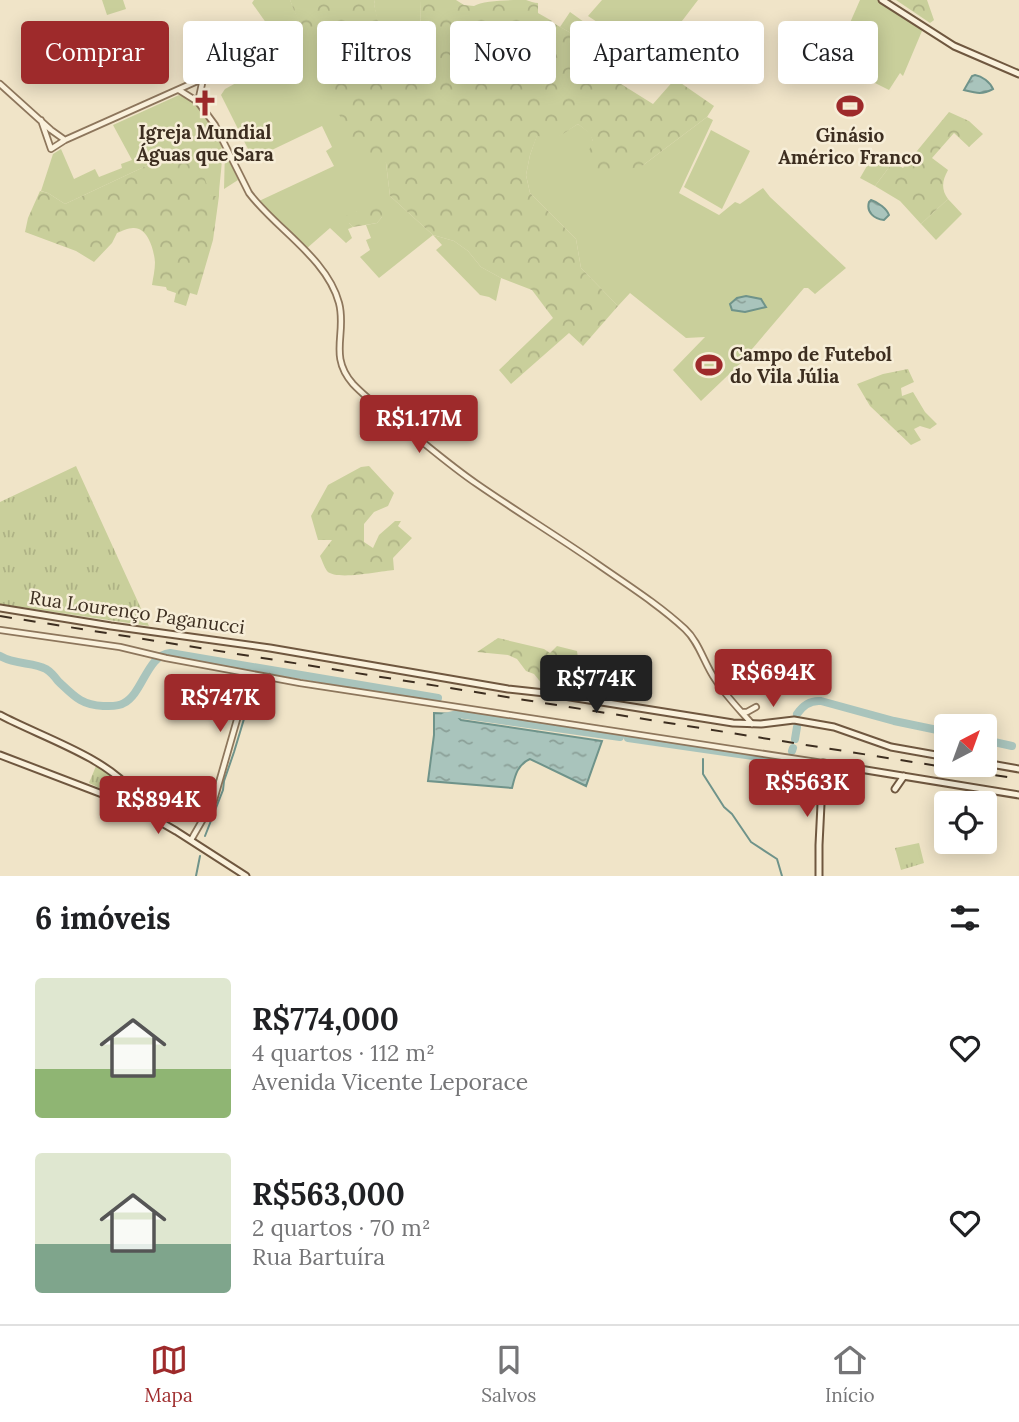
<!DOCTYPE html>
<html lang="pt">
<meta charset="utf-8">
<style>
body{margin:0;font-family:Lora,serif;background:#f6f6f6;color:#202124;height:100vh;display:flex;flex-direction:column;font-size:26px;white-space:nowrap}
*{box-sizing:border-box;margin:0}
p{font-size:23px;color:#757577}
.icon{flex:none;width:38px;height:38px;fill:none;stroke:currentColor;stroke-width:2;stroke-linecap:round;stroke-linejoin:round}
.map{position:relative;height:876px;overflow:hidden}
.side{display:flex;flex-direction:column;background:#fff;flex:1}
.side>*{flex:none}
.guide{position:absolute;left:21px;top:21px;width:978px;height:63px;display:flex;gap:14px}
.needle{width:46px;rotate:41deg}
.buttons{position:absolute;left:934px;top:714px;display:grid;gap:14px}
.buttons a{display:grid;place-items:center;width:63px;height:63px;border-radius:7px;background:#fff;box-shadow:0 4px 18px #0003;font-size:35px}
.price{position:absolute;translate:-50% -60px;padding:0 16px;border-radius:7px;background:#9e2a2b;color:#fff;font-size:23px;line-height:46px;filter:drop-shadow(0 2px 4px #0008)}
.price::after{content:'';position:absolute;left:50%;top:42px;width:21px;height:16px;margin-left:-10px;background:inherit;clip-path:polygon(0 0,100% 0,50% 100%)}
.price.current{background:#222;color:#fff}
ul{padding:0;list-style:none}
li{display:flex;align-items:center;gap:21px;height:175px;padding:0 35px}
li span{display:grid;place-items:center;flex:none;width:196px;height:140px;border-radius:7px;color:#555}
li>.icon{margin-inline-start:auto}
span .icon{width:84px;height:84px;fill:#fffc;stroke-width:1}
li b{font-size:30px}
h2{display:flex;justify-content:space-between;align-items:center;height:84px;padding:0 35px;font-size:30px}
.chip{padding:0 24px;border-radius:7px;background:#fff;box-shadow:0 4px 18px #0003;font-size:24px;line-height:63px}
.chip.current{background:#9e2a2b;color:#fff}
.menu{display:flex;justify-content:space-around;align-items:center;height:98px;border-top:2px solid #e0e0e0;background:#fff;font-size:19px;color:#757577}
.menu a{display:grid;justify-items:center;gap:4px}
.menu .current{color:#9e2a2b}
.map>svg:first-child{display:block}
</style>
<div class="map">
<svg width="1019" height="876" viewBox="0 0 1019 876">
<defs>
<pattern id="forest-crowns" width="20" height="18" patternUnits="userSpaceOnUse" patternTransform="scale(1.75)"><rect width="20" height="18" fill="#c9cf9b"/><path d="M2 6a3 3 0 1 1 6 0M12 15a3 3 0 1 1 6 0" fill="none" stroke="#aeb285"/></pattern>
<pattern id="park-tufts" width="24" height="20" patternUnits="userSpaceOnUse" patternTransform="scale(1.75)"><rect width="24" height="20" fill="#c9cf9b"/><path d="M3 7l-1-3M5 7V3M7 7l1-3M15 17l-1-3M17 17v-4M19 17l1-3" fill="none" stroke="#aeb285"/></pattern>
<pattern id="water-ripples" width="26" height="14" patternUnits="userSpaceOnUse" patternTransform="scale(1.75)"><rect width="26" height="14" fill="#a9c4bc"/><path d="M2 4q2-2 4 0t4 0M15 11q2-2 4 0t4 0" fill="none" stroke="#8ba098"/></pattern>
</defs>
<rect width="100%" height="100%" fill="#f0e4c8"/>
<path fill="#c9cf9b" d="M102,0H123L126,9L107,15Z
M254,0H290L320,70L386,163L390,196L433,235L454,241L468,251L481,267L501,278L496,301L489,297L480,295L436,250L442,245L433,235L379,278L360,257L370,250L366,240L371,238L366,225L377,223L382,217L381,210L357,211L349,223L353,227L348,229L352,238L346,243L330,228L306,249L259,201L334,166L326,151L332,147L322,126L253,159L221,95L225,89L249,76L265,60L257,47L258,43L256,36L269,27L252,3Z
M375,0H421L420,39L416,48C409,50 406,48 399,45C379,37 378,24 374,4Z
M602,0H698L653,59L588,16Z
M860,0H878L921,29L922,31L903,76L900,73L889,90L865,78L876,58H870L860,76L835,63L846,45L854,48L842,41Z
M570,12L591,27L589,31L578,24L571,33L560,27Z
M179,95C197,101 218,126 221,145C224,158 219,182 219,196H211L163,158L65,204L48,193L41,191L53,154L61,149L74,179L95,169L99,177L122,168L121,164L132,160L113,125Z
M707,117L713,120L679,193L719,215L735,202L740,204L763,188L770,197L846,268L815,294L808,288H804L747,355L745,359L701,401L673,370L705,337L686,338L630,293L618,306L581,268L576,239L530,193L526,175L530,155L537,135L555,138L578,124L590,133L593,141L642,166Z
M711,130L750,151L722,209L684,187Z
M225,150L238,180L224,189Z
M875,152L893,162L875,186L860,178Z
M948,199L962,214L936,240L921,224Z"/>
<path fill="url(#forest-crowns)" d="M290,0H375L374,4L379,25L386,39L410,49L416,48L420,39L421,0H456L464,5L474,6C483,0 514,0 526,0C530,1 534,3 538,3V13L552,21L548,28L550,30L555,24L571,33L578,24L589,31L581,45L627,72L621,84L653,104L675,79L714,106L707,117L642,166L607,175L584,162L593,141L589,133L578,124L555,139L537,136L530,155L526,175L530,193L576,239L581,268L618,306L583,346L569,333L511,384L499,370L553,318L532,290L501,278L481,267L468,251L454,241L433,235L390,196L386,163L358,156L309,48Z
M896,0H927L934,20L930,23Z
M949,112L969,121L983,134L969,147L954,133L932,158L948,170C942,181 941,189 948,199L921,224L900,201L875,186L893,162L903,168Z
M163,158L198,160L211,196H219L213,240L197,295L190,293L186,306L174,302L176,293L167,290L166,287L152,285C153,278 155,270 155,262C154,250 148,227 133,228C128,228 122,231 117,233L112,243L94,262L76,251L25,232L28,218L40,191L48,193L65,204Z
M364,201C373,202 384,206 382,217L377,223L353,227L349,223L346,216L357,211V207Z
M908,369L914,382L901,388L902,396L913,392L925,412L937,424L930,429L920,426L914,429L921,440L911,445L870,406L857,384L883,374Z
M369,466L394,493L388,506L374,512L364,524V542L373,548L379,535L395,521H401L398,526L412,538L393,558L394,570C380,571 336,581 327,571C324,567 322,560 320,556L332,540H318L311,516L328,485L361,467Z
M498,638L544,649L550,653L557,646L577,651L579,665L598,673L596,685L586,694L568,670L554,667L551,685H543L534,674L526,671L517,659L508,655L477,652Z"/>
<path fill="url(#park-tufts)" d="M76,466L149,626L0,604V502Z
M96,766C108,771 125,782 131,794C116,797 102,789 89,783Z
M919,843L924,863L901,870L895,848Z"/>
<path fill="url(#water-ripples)" stroke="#6f938a" stroke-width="2" d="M975,75C982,76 990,82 993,89C982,95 976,93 964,90L972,76Z
M871,200C878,202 887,209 889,215L884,220C874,219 866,212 869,202Z
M746,296L761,299L766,307L745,312L732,310L730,304L737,298Z
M434,713L455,714L461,720L602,741L586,786L530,759C517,765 515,776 512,788L428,781L434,735Z"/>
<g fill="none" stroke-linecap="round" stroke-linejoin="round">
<path stroke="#6f938a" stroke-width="2" d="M261,669L263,672
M703,759V774L724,807L732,814L751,842L777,859L782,876
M205,836L223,790L224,781L234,752L247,709L270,685
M196,876L200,856"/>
<path stroke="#a9c4bc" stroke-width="8" d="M0,656C15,665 33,662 46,669C51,672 55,677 58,681C74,696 81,705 103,706C110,706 118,707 124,703C143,693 147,655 170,653L438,698
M797,714C803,705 810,700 821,701L894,721L947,732
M445,717L458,714L620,737
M628,738L753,756L773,763L787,764L790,762
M795,739L797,727
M985,740L1012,746
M792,751L793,748"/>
<g stroke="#8d765c" stroke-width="8">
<path id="tertiary" d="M0,84L51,130L65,140
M179,90L198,102L215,125L249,193C276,229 327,258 339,303C347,333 328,356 353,384C368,400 388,414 405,428C429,447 452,467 477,484C516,511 557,536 596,563C626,584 658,604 685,629C699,642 704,663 715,679C725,695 739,709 752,724
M198,102L203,79
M41,120L51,149L65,140L204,78
M0,630L120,647L166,658L300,683L823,763
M742,712H747L756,707
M191,840L214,800L238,716L245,698L253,687L269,677"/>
</g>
<g stroke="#6f573f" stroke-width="9">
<path id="secondary" d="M882,0L954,46L1019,74
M0,608L111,626L270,648L508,689L545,693L733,723L761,724L794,720L834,727L891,747L947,757
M0,715C37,735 105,757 131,790C135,795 136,802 141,808
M0,755L131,805L176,831L246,876
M985,763L1019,769
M895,789L904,776
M819,876V845L823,763L1019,795"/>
</g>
<use href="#tertiary" stroke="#faf1dc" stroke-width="4.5"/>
<use href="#secondary" stroke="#faf1dc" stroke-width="5"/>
<path stroke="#3d2e20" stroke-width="2" stroke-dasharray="12 12" stroke-linecap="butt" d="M0,616L1019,779"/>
</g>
<defs>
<g id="church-bare" transform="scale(2.1)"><path d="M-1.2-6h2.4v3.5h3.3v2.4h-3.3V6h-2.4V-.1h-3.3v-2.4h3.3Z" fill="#9e2a2b" stroke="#f7eed8" stroke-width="2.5" paint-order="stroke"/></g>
<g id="stadium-bare" transform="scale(2.1)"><path d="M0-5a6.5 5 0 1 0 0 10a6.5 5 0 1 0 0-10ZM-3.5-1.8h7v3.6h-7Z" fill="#9e2a2b" stroke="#f7eed8" stroke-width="2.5" paint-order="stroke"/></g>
</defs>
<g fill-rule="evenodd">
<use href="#church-bare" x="205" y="103"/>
<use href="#stadium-bare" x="850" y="106"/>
<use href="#stadium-bare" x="709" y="365"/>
</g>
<g text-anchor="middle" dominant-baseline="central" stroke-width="5" stroke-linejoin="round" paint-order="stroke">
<g font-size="19" font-weight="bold" fill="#3d2e20" stroke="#f7eed8">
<text x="205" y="132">Igreja Mundial<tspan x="205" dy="22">Águas que Sara</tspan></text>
<text x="850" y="135">Ginásio<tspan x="850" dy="22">Américo Franco</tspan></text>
<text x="730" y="354" text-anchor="start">Campo de Futebol<tspan x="730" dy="22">do Vila Júlia</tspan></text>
</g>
<g font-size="19" fill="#3d2e20" stroke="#f7eed8">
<text transform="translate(137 612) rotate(8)">Rua Lourenço Paganucci</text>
</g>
</g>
</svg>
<div class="buttons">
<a><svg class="needle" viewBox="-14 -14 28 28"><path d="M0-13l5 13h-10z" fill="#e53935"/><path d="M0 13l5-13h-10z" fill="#757577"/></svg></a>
<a><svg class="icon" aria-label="locate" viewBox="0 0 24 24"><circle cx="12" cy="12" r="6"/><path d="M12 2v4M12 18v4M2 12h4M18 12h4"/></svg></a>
</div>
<b class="price" style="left:419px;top:455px">R$1.17M</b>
<b class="price" style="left:773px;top:709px">R$694K</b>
<b class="price current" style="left:596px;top:715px">R$774K</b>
<b class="price" style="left:220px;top:734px">R$747K</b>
<b class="price" style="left:807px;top:819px">R$563K</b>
<b class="price" style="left:158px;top:836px">R$894K</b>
<div class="guide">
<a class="chip current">Comprar</a>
<a class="chip">Alugar</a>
<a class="chip">Filtros</a>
<a class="chip">Novo</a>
<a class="chip">Apartamento</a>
<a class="chip">Casa</a>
</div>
</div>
<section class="side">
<h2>6 imóveis<svg class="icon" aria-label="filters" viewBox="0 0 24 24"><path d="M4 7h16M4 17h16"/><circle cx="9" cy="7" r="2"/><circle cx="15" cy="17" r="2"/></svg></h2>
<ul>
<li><span style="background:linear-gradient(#dfe7d0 65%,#8fb573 0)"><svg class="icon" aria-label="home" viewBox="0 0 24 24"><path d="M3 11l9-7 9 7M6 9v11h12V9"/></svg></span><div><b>R$774,000</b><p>4 quartos · 112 m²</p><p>Avenida Vicente Leporace</p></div><svg class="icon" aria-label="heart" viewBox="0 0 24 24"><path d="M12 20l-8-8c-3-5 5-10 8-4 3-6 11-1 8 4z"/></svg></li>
<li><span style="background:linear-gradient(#dfe7d0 65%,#7fa58c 0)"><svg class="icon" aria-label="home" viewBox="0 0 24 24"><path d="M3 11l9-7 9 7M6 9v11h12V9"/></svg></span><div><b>R$563,000</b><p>2 quartos · 70 m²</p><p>Rua Bartuíra</p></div><svg class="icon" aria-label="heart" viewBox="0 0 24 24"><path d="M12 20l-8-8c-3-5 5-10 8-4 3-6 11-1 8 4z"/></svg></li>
</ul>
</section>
<nav class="menu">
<a class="current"><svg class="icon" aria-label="map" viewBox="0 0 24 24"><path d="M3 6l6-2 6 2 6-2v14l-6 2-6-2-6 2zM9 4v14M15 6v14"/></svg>Mapa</a>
<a><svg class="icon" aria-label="saved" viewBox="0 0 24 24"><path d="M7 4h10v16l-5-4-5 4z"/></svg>Salvos</a>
<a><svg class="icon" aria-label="home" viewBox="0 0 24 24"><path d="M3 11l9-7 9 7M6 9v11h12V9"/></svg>Início</a>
</nav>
